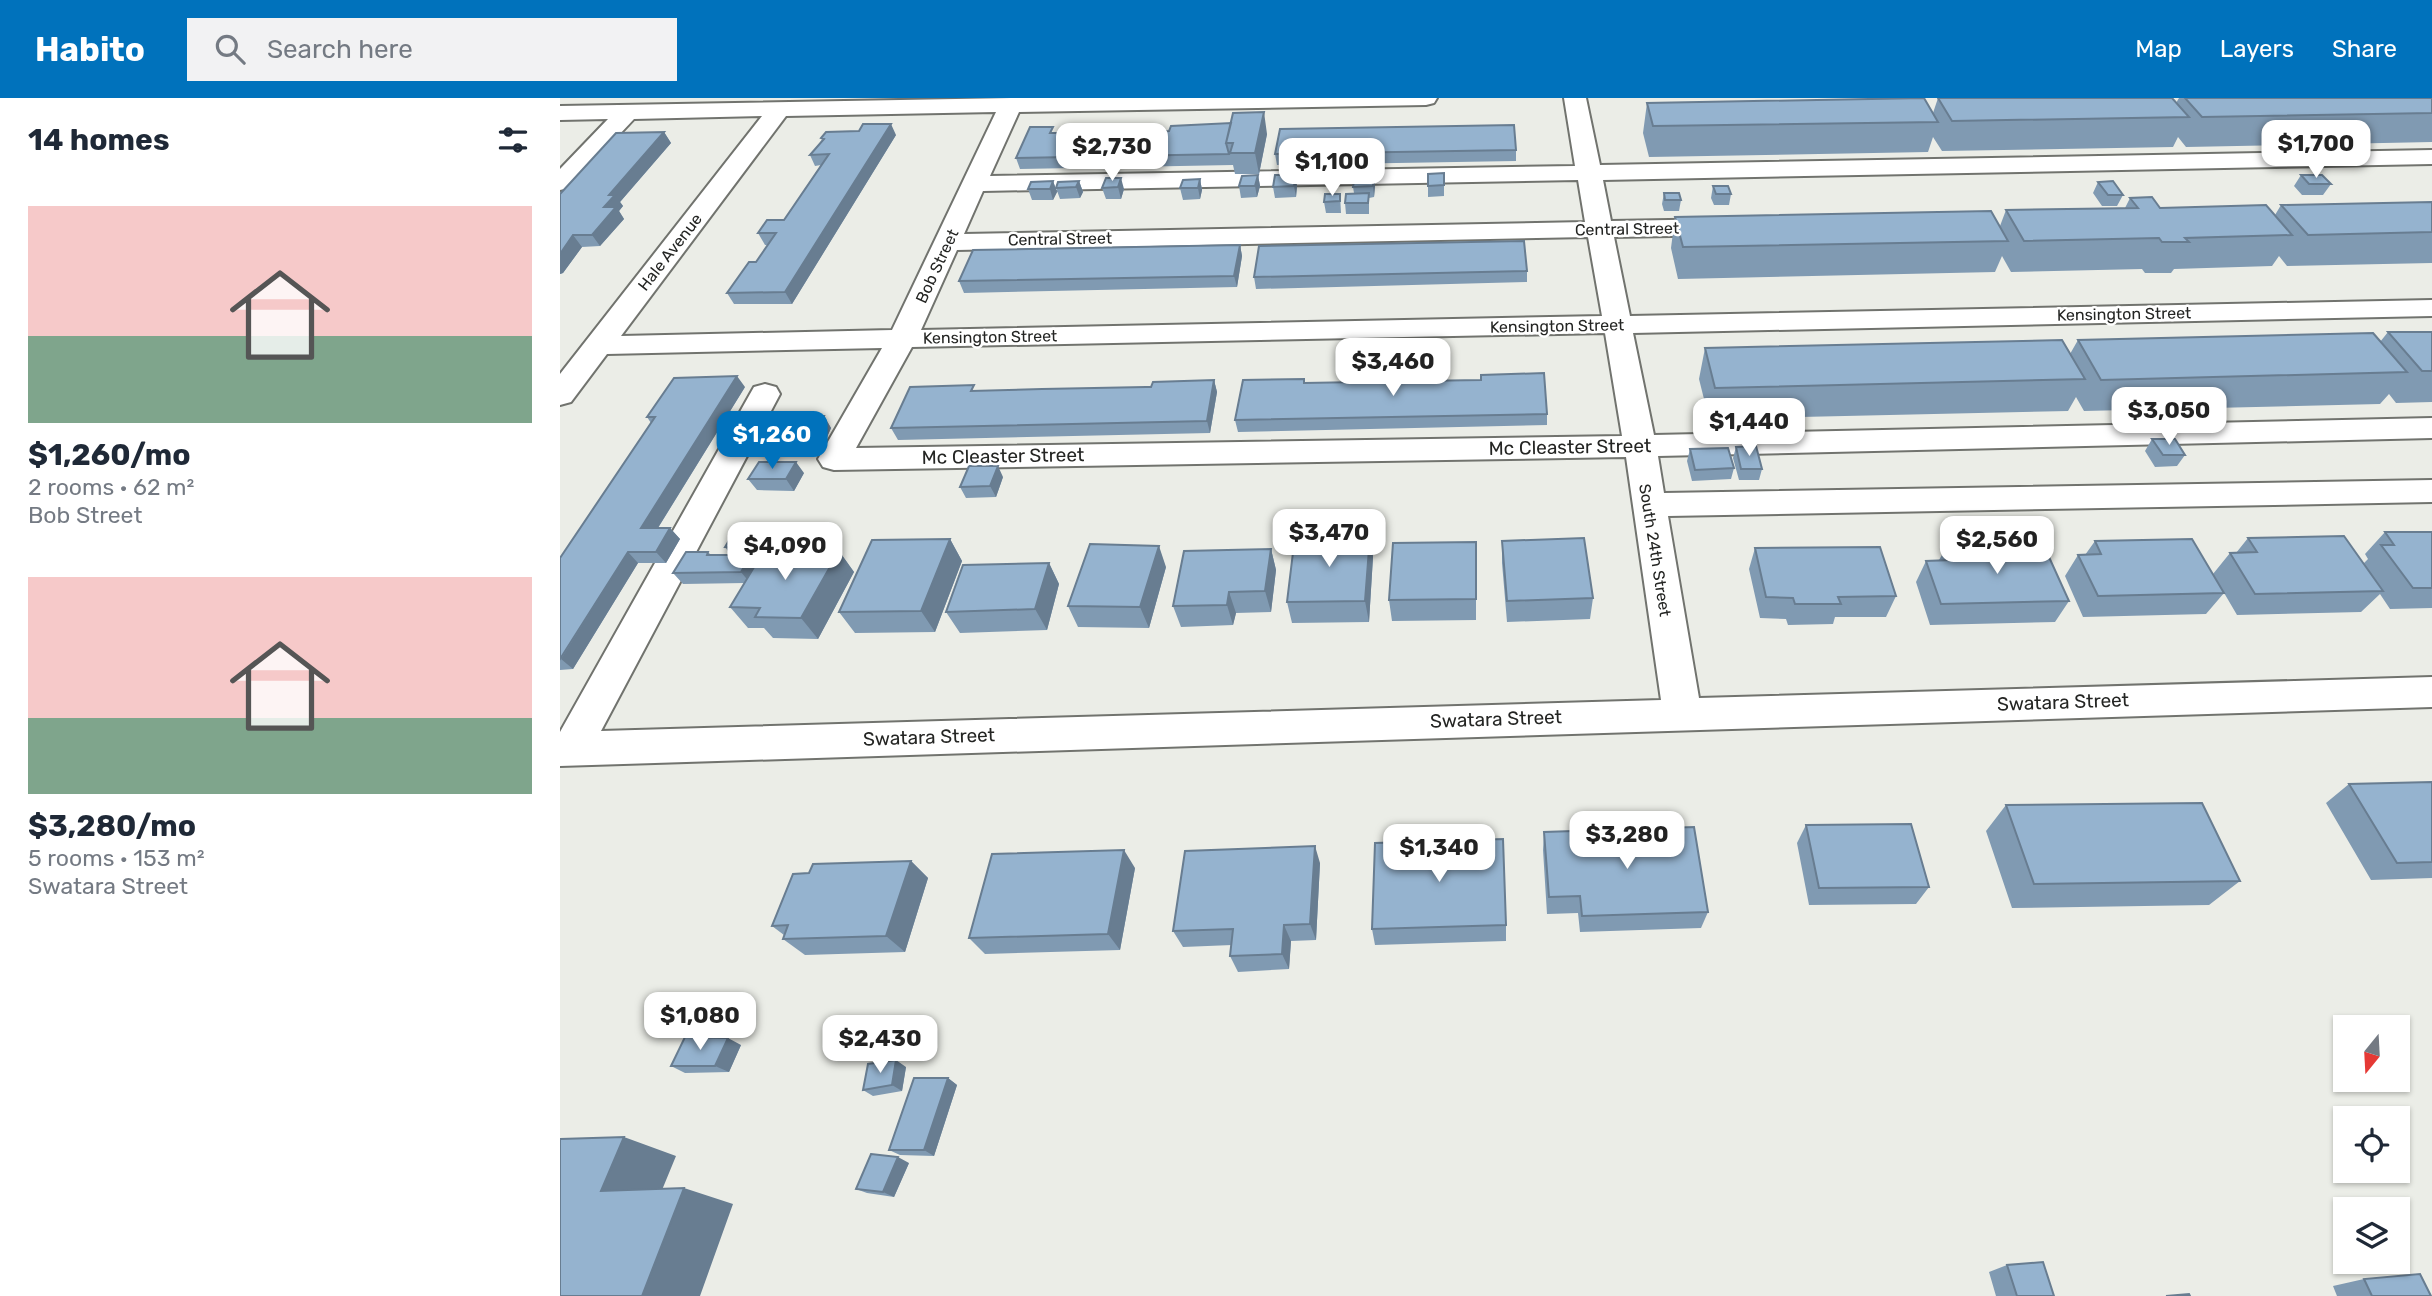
<!DOCTYPE html>
<meta charset="utf-8">
<style>
body{margin:0;font-family:Rubik,sans-serif;background:#f2f2f3;color:#1f2937;height:100vh;display:flex;flex-direction:column;font-size:26px;white-space:nowrap}
*{box-sizing:border-box;margin:0}
p{font-size:23px;color:#747a83}
.icon{flex:none;width:38px;height:38px;fill:none;stroke:currentColor;stroke-width:2;stroke-linecap:round;stroke-linejoin:round}
.map{position:relative;flex:1;overflow:hidden}
.details{display:flex;flex-direction:column;background:#fff;width:560px}
.details>*{flex:none}
.needle{width:46px;rotate:198deg}
.buttons{position:absolute;left:1773px;top:917px;display:grid;gap:14px}
.buttons a{display:grid;place-items:center;width:77px;height:77px;border-radius:0px;background:#fff;box-shadow:0 2px 5px #0004;font-size:35px}
.price{position:absolute;translate:-50% -60px;padding:0 16px;border-radius:14px;background:#fff;color:#222;font-size:23px;line-height:46px;filter:drop-shadow(0 2px 4px #0008)}
.price::after{content:'';position:absolute;left:50%;top:42px;width:21px;height:16px;margin-left:-10px;background:inherit;clip-path:polygon(0 0,100% 0,50% 100%)}
.price.current{background:#0072bc;color:#fff}
ul{padding:0;list-style:none}
li{display:grid;align-content:center;gap:14px;height:371px;padding:0 28px}
li span{display:grid;place-items:center;height:217px;border-radius:0px;color:#555}
li>.icon{margin-inline-start:auto}
span .icon{width:126px;height:126px;fill:#fffc;stroke-width:1}
li b{font-size:30px}
h2{display:flex;justify-content:space-between;align-items:center;height:84px;padding:0 28px;font-size:30px}
header{display:flex;align-items:center;gap:42px;box-sizing:border-box;height:98px;padding:0 35px;background:#0072bc;color:#fff}
header strong{font-size:33px}
nav{display:flex;gap:38px;margin-inline-start:auto;font-size:24px}
.search{width:490px;height:63px;background:#f2f2f3;display:flex;align-items:center;gap:18px;box-sizing:border-box;padding:0 24px;border-radius:0px;color:#747a83;font-size:26px}
main{display:flex;flex:1;min-height:0}
.map>svg:first-child{display:block}
</style>
<header>
<strong>Habito</strong>
<div class="search"><svg class="icon" aria-label="search" viewBox="0 0 24 24"><circle cx="10" cy="10" r="6"/><path d="M15 15l6 6"/></svg>Search here</div>
<nav><a>Map</a><a>Layers</a><a>Share</a></nav>
</header>
<main>
<section class="details">
<h2>14 homes<svg class="icon" aria-label="filters" viewBox="0 0 24 24"><path d="M4 7h16M4 17h16"/><circle cx="9" cy="7" r="2"/><circle cx="15" cy="17" r="2"/></svg></h2>
<ul>
<li><span style="background:linear-gradient(#f6c9c9 60%,#7fa58c 0)"><svg class="icon" aria-label="home" viewBox="0 0 24 24"><path d="M3 11l9-7 9 7M6 9v11h12V9"/></svg></span><div><b>$1,260/mo</b><p>2 rooms · 62 m²</p><p>Bob Street</p></div></li>
<li><span style="background:linear-gradient(#f6c9c9 65%,#7fa58c 0)"><svg class="icon" aria-label="home" viewBox="0 0 24 24"><path d="M3 11l9-7 9 7M6 9v11h12V9"/></svg></span><div><b>$3,280/mo</b><p>5 rooms · 153 m²</p><p>Swatara Street</p></div></li>
</ul>
</section>
<div class="map">
<svg width="1872" height="1198" viewBox="0 0 1872 1198">
<rect width="100%" height="100%" fill="#ebede7"/>
<g fill="none" stroke-linecap="round" stroke-linejoin="round">
<g stroke="#71736e" stroke-width="4">
<path id="minor" d="M451,0H877L874,5L866,7L459,14L430,78L1015,68L1004,0H1026L1040,67L1872,52V66L1043,82L1051,123L1167,121L1176,123L1180,129L1176,135L1167,137L1054,139L1070,218L1872,202V218L1073,235L1094,337L1872,320V340L1098,358L1104,395L1872,382V404L1108,418L1139,600L1872,579V609L0,668V634L190,296L194,289L205,286L216,289L220,296L41,633L1101,602L1066,359L274,372L263,369L258,361L322,250L47,256L11,304L0,307V276L202,18L74,21L9,90L0,92V71L48,21L0,22V8ZM436,14L332,232L61,238L226,18ZM1018,82L1025,124L404,136L423,93ZM1028,139L1042,218L361,232L397,152ZM1045,235L1062,338L296,350L352,249Z"/>
</g>
<use href="#minor" fill="#fff" fill-rule="evenodd"/>
</g>
<path fill="#809ab2" d="M1378,0L1616,5L1619,0H1872V44L1626,49L1618,39L1613,49L1382,53L1373,39L1368,54L1089,59L1083,35L1087,5L1373,15Z
M587,29L588,34L707,36L699,76H675L673,67L460,71L456,60L495,35H528Z
M104,34L111,45L60,104L63,108L59,113L64,121L40,148L22,149L3,175L0,176V96Z
M336,37L232,206H174L167,195L196,164L208,147H205L198,135L224,122L261,67L255,68L250,57L262,42L261,40Z
M956,52V63L717,67L715,56Z
M884,75V98L868,99V76Z
M698,77L700,88L697,99L681,100L679,88Z
M814,77L815,88L814,99L809,100V116H786L785,105L794,95L793,89Z
M1741,77L1771,86L1763,97H1742L1734,88Z
M546,80L564,91L561,101H546L542,90Z
M640,81L642,92L640,101L623,102L620,90Z
M493,83L497,94L493,102H472L468,91Z
M519,83L523,94L520,100L500,101L496,90Z
M1538,84L1563,97L1557,108H1542L1533,95Z
M737,88L736,99L715,100L713,89Z
M1153,88L1171,96L1169,107H1154L1151,100Z
M1104,95L1121,102L1119,113H1104L1102,106Z
M780,96L781,115H766L764,104Z
M1570,100L1600,110L1715,117L1721,107L1872,134V165L1727,168L1719,158L1712,168L1614,171L1611,175H1585L1582,171L1451,174L1442,158L1435,174L1118,181L1111,150L1115,119L1440,128L1446,112L1565,110Z
M680,147L682,158L677,189L404,195L399,183Z
M967,173V184L696,191L694,179Z
M1828,234H1872V304L1836,305L1829,296L1820,306L1524,313L1516,299L1508,313L1149,321L1139,281L1145,250L1510,256L1518,242L1820,244Z
M744,281L745,285L987,316V327L678,334L675,322Z
M654,282L657,294L650,335L338,342L331,330L417,293L586,289Z
M185,289L98,430H110L120,441L106,465H78L13,571L0,572V460L91,325L87,319Z
M264,318L271,330L263,348L219,349L211,337Z
M1592,341L1625,357L1617,368L1595,369L1585,353Z
M1176,349L1202,371L1199,382H1179L1173,360Z
M1130,351L1174,370L1171,381L1132,383L1127,363Z
M244,375L234,393L197,392L188,381Z
M443,379L436,399L406,400L400,389Z
M203,427L211,438L198,461H195L197,464L279,453L294,474L258,541L213,540L204,530H188L170,509L185,485L123,486L113,475L148,454L151,457H171L165,449Z
M1825,434H1872V510L1830,511L1820,496L1801,514L1677,517L1653,476L1670,455H1676L1688,440L1803,466L1808,461L1805,456Z
M810,438L813,459L809,524L732,525L727,504Z
M390,441L402,463L375,534L295,535L279,514Z
M942,443L1033,500L1030,521L947,524L942,465Z
M1535,443L1664,495L1646,516L1523,519L1505,478L1518,457H1525Z
M916,444V522L832,523L829,502Z
M1195,450L1336,498L1326,519H1275L1273,526L1228,527L1226,521L1200,520L1189,471Z
M1386,450L1509,503L1495,524L1370,527L1356,484L1366,463L1379,462Z
M711,451L716,472L711,514L676,515L673,527L621,529L613,508Z
M489,465L499,486L487,532L400,535L386,514Z
M606,469L589,530L518,529L508,508Z
M1872,684V780L1811,782L1766,705L1789,686Z
M1446,707L1680,783L1649,807L1452,810L1426,733Z
M1246,727L1369,789L1356,806L1249,807L1237,745Z
M984,734L1148,814L1141,830L1020,834L1018,815L987,816L983,752Z
M351,763L368,780L345,854L245,857L223,841L224,837L212,828L249,775Z
M760,765L756,842L731,843L729,871L678,874L670,858L672,847L623,849L613,833Z
M575,770L560,852L425,856L409,840Z
M946,827V843L815,847L812,831Z
M181,947L169,974L125,975L111,968Z
M346,969L342,993L313,998L303,992Z
M388,980L397,987L374,1058L340,1057L329,1052Z
M349,1065L334,1099L307,1095L296,1091Z
M1447,1167L1494,1198H1436L1429,1174Z
M1804,1181L1871,1198H1777L1773,1188Z"/>
<path fill="#687d91" d="M704,14L707,36L699,76L695,55Z
M331,26L336,37L232,206L225,194Z
M104,34L111,45L60,104L63,108L59,113L64,121L40,148L32,137L44,109L49,97Z
M698,77L700,88L697,99L695,88Z
M736,77L737,88L736,99L734,88Z
M814,77L815,88L814,99L813,88Z
M561,80L564,91L561,101L558,89Z
M640,81L642,92L640,101L638,90Z
M493,83L497,94L493,102L490,91Z
M519,83L523,94L520,100L516,89Z
M13,137L22,149L3,175L0,176V156Z
M680,147L682,158L677,189L674,178Z
M177,278L185,289L91,441L81,430Z
M654,282L657,294L650,335L647,323Z
M264,318L271,330L263,348L255,337Z
M236,364L244,375L234,393L226,381Z
M438,368L443,379L436,399L430,388Z
M203,427L211,438L198,461L189,450Z
M110,430L120,441L106,465L96,454Z
M810,438L813,459L809,524L805,503Z
M390,441L402,463L375,534L361,513Z
M599,448L606,469L589,530L580,509Z
M711,451L716,472L711,514L705,493Z
M279,453L294,474L258,541L241,520Z
M68,454L78,465L13,571L1,561Z
M191,457L200,468L190,485L181,474Z
M489,465L499,486L487,532L475,511Z
M669,494L676,515L673,527L667,507Z
M755,748L760,765L756,842L750,826Z
M564,752L575,770L560,852L548,836Z
M351,763L368,780L345,854L326,838Z
M724,827L731,843L729,871L722,856Z
M168,940L181,947L169,974L155,968Z
M336,962L346,969L342,993L332,987Z
M388,980L397,987L374,1058L364,1052Z
M64,1039L116,1058L95,1109L41,1093Z
M338,1059L349,1065L334,1099L323,1094Z
M124,1090L173,1106L140,1198H82Z"/>
<path fill="#95b3cf" stroke="#687d91" stroke-width="2" d="M1364,0L1378,24L1093,28L1087,5Z
M1378,0H1612L1629,19L1392,23Z
M1625,0H1872V15L1642,19Z
M704,14L695,55H670L673,45H666L673,15Z
M671,25L666,45L669,56L456,60L470,29H493L490,35H528L529,31L565,28L587,29L586,34H596L609,33L611,28Z
M303,26H331L225,194L167,195L189,164H196L216,135H198L207,122H224L269,56L250,57L264,41L261,40L266,34L299,33Z
M954,27L956,52L715,56L720,31Z
M104,34L49,97H55L44,109H56L32,137H13L0,156V96L56,35Z
M884,75V87L868,88V76Z
M698,77L695,88H679L682,78Z
M715,77H736L734,88L713,89Z
M795,77H814L813,88L793,89Z
M1741,77H1762L1771,86H1749Z
M546,80H561L558,89L542,90Z
M640,81L638,90H620L623,82Z
M493,83L490,91H468L471,84Z
M519,83L516,89L496,90L498,84Z
M1553,83L1563,97H1548L1538,84Z
M1153,88H1168L1171,96H1156Z
M809,95L808,105H785L786,96Z
M1104,95H1119L1121,102H1105Z
M765,96H780V103L764,104Z
M1592,99L1600,110L1706,107L1732,137L1625,140L1629,144H1602L1599,140L1464,143L1446,112L1578,110L1570,100Z
M1872,104V134L1748,137L1721,107Z
M1431,113L1448,143L1123,149L1115,119Z
M964,143L967,173L694,179L699,148Z
M680,147L674,178L399,183L413,152Z
M1828,234H1872V273H1862Z
M1813,235L1847,274L1541,282L1518,242Z
M1502,242L1525,281L1155,290L1145,250Z
M984,275L987,316L675,322L683,282L744,281V285L857,283L921,282V277Z
M177,278L81,430H110L96,454H68L0,561V460L95,319H87L114,280Z
M654,282L647,323L331,330L350,289L414,287L411,293L482,291L586,289H591L593,284Z
M264,318L255,337H211L220,319Z
M1592,341H1615L1625,357H1603Z
M1196,348L1202,371H1181L1176,349Z
M1168,350L1174,370L1135,372L1130,351Z
M199,364H236L226,381H188Z
M409,368H438L430,388L400,389Z
M179,426L203,427L189,450L165,449Z
M1825,434H1872V490H1853L1821,447H1834Z
M735,438H810L805,503L727,504Z
M1784,438L1823,493L1695,496L1670,455L1697,454L1688,440Z
M1024,440L1033,500L947,503L942,443Z
M390,441L361,513L279,514L312,442Z
M1632,441L1664,495L1538,498L1518,457L1541,456L1535,443Z
M916,444V501L829,502L833,445Z
M530,446L599,448L580,509L508,508Z
M1484,448L1509,503L1381,506L1366,463L1391,462L1386,450Z
M1320,449L1336,498L1278,499L1281,506H1235L1233,500L1206,499L1195,450Z
M205,451L279,453L241,520L195,519L200,510L170,509Z
M711,451L705,493L669,494L667,507L613,508L624,453Z
M126,454H148L147,457H191L181,474L113,475Z
M489,465L475,511L386,514L403,467Z
M1872,684V764L1837,765L1789,686Z
M1642,705L1680,783L1474,786L1446,707Z
M1351,726L1369,789L1259,790L1246,727Z
M1134,729L1148,814L1022,818L1020,798L989,799L984,734Z
M943,741L946,827L812,831L815,745Z
M755,748L750,826L724,827L722,856L670,858L673,831L613,833L625,753Z
M564,752L548,836L409,840L432,756Z
M351,763L326,838L223,841L228,827L212,828L233,776L249,775L253,766Z
M125,939L168,940L155,968H111Z
M336,962L332,987L303,992L308,966Z
M354,980H388L364,1052H329Z
M64,1039L41,1093L124,1090L82,1198H0V1041Z
M311,1056L338,1059L323,1094L296,1091Z
M1483,1164L1494,1198H1457L1447,1167Z
M1860,1176L1871,1198H1812L1804,1181Z
M1629,1196L1630,1198H1606Z"/>
<g text-anchor="middle" dominant-baseline="central" stroke-width="5" stroke-linejoin="round" paint-order="stroke">
<g font-size="16" fill="#242523" stroke="#fff">
<text transform="translate(1067 131) rotate(-1)">Central Street</text>
<text transform="translate(500 141) rotate(-1)">Central Street</text>
<text transform="translate(110 154) rotate(-52)">Hale Avenue</text>
<text transform="translate(377 168) rotate(-65)">Bob Street</text>
<text transform="translate(1564 216) rotate(-1)">Kensington Street</text>
<text transform="translate(997 228) rotate(-1)">Kensington Street</text>
<text transform="translate(430 239) rotate(-1)">Kensington Street</text>
<text transform="translate(1095 452) rotate(81)">South 24th Street</text>
</g>
<g font-size="19" fill="#242523" stroke="#fff">
<text transform="translate(1010 349) rotate(-1)">Mc Cleaster Street</text>
<text transform="translate(443 358) rotate(-1)">Mc Cleaster Street</text>
<text transform="translate(1503 604) rotate(-2)">Swatara Street</text>
<text transform="translate(936 621) rotate(-2)">Swatara Street</text>
<text transform="translate(369 639) rotate(-2)">Swatara Street</text>
</g>
</g>
</svg>
<div class="buttons">
<a><svg class="needle" viewBox="-14 -14 28 28"><path d="M0-13l5 13h-10z" fill="#e53935"/><path d="M0 13l5-13h-10z" fill="#747a83"/></svg></a>
<a><svg class="icon" aria-label="locate" viewBox="0 0 24 24"><circle cx="12" cy="12" r="6"/><path d="M12 2v4M12 18v4M2 12h4M18 12h4"/></svg></a>
<a><svg class="icon" aria-label="layers" viewBox="0 0 24 24"><path d="M12 4l9 5-9 5-9-5zM3 14l9 5 9-5"/></svg></a>
</div>
<b class="price" style="left:1756px;top:82px">$1,700</b>
<b class="price" style="left:552px;top:85px">$2,730</b>
<b class="price" style="left:772px;top:100px">$1,100</b>
<b class="price" style="left:833px;top:300px">$3,460</b>
<b class="price" style="left:1609px;top:349px">$3,050</b>
<b class="price" style="left:1189px;top:360px">$1,440</b>
<b class="price current" style="left:212px;top:373px">$1,260</b>
<b class="price" style="left:769px;top:471px">$3,470</b>
<b class="price" style="left:1437px;top:478px">$2,560</b>
<b class="price" style="left:225px;top:484px">$4,090</b>
<b class="price" style="left:1067px;top:773px">$3,280</b>
<b class="price" style="left:879px;top:786px">$1,340</b>
<b class="price" style="left:140px;top:954px">$1,080</b>
<b class="price" style="left:320px;top:977px">$2,430</b>
</div>
</main>
